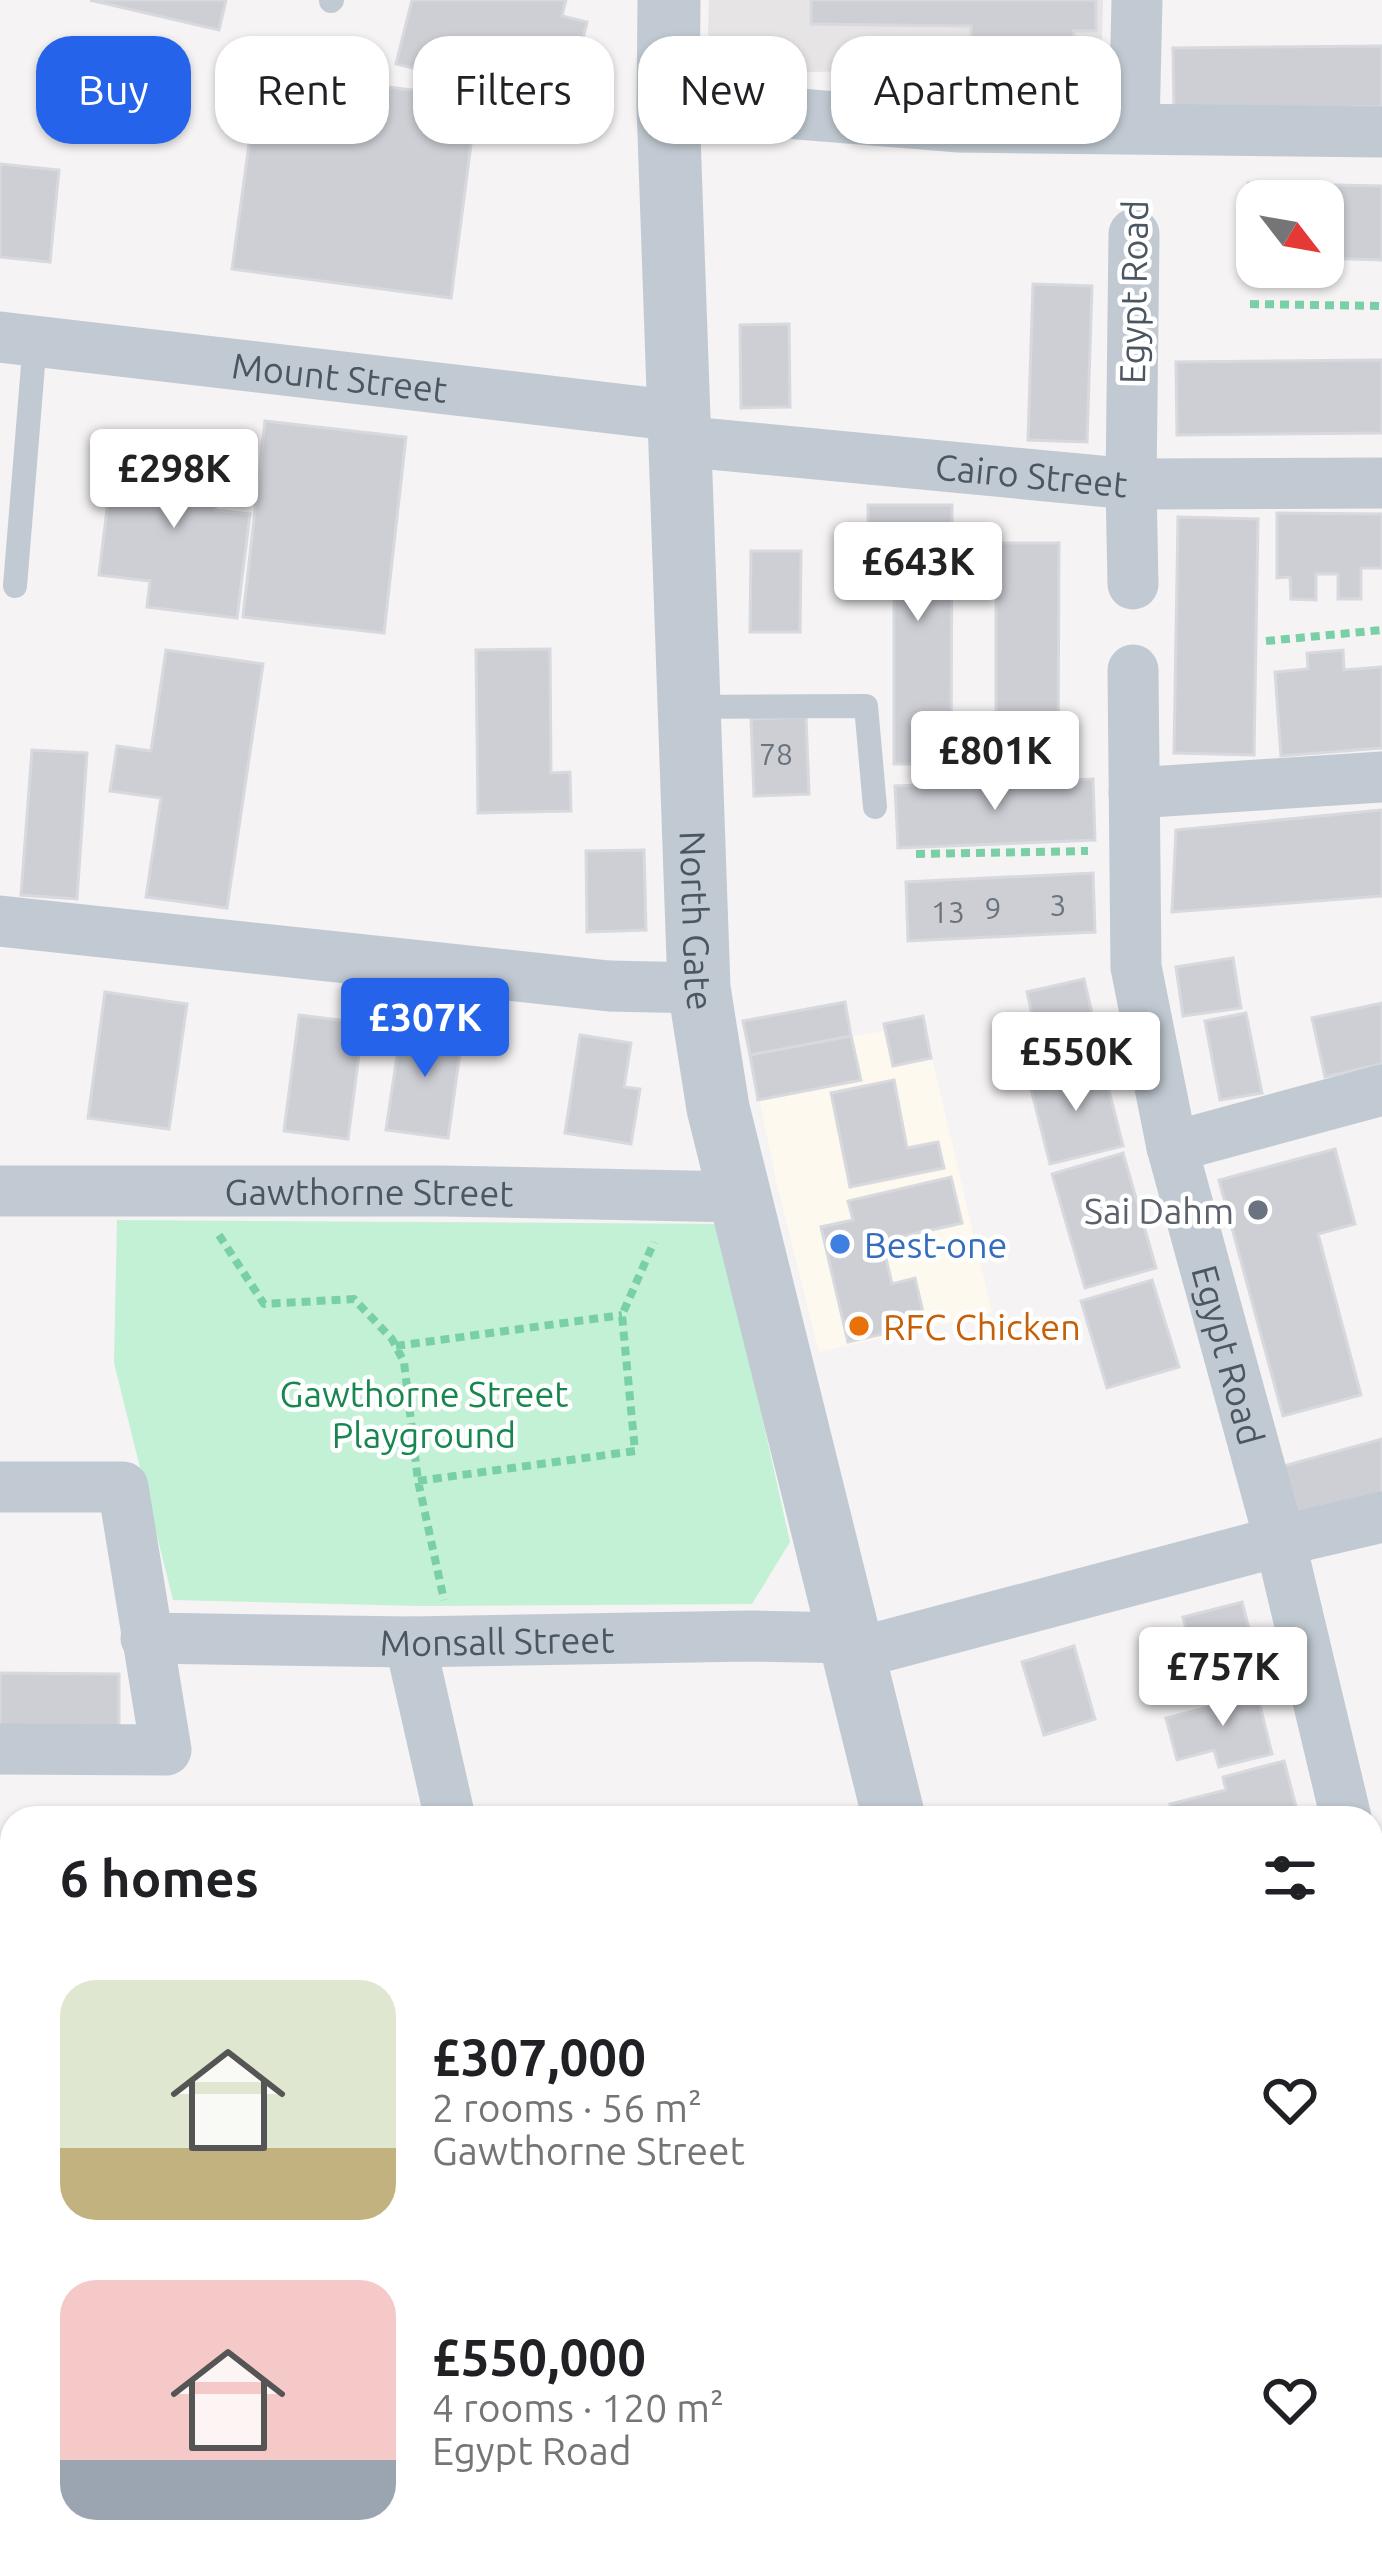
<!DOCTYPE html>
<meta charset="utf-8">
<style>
body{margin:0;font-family:Ubuntu,sans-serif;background:#f2f2f2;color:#202124;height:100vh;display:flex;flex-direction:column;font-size:45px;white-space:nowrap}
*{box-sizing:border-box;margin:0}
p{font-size:39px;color:#757577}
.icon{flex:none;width:66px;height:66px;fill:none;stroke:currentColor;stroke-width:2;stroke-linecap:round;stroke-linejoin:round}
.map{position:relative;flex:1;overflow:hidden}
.sheet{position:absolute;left:0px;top:1806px;width:1383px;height:771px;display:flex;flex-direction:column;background:#fff;border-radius:36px 36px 0 0;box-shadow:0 3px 9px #0004}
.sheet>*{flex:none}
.top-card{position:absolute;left:36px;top:36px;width:1311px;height:108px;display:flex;gap:24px}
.needle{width:78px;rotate:121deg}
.controls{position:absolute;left:1236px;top:180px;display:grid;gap:24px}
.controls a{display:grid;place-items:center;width:108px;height:108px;border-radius:24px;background:#fff;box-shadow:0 3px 9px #0004;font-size:60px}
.price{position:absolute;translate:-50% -102px;padding:0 27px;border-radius:12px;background:#fff;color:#222;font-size:39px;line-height:78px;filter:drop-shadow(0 3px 6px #0008)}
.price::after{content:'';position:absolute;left:50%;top:72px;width:36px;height:27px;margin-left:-18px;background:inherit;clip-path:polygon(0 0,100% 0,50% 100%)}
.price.selected{background:#2563eb;color:#fff}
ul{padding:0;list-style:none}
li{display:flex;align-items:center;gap:36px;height:300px;padding:0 60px}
li span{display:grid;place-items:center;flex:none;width:336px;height:240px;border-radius:36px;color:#555}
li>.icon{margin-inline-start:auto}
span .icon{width:144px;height:144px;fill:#fffc;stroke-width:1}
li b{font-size:51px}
h2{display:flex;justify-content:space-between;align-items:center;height:144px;padding:0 60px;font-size:51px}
.tag{padding:0 42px;border-radius:36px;background:#fff;box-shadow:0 3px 9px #0004;font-size:42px;line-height:108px}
.tag.selected{background:#2563eb;color:#fff}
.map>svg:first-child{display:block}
</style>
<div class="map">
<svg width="1382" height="2575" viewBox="0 0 1382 2575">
<rect width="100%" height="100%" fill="#f5f3f3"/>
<path fill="#fdf9ef" d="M924,1024L992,1313L819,1352L776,1180L750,1055Z"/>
<path fill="#e6e4e5" d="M709,0H1103L1101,67L747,73L708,34Z"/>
<path fill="#c3f1d5" d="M117,1220L719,1224L790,1542L752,1604L421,1606L173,1600L114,1363Z"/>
<path fill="#cdcfd5" stroke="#d7d9de" stroke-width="3" d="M90,0H226L219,30Z
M412,0H566L562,16L587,22L567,105L396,64Z
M811,0H1096V31H1074V61L971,60V26L811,24Z
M1382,46V107L1174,109L1173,48Z
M259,71L477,98L451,298L232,269Z
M0,164L59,170L50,262L0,257Z
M1248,183L1382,186V260L1323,258V201H1257V257H1247Z
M1033,284L1092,286L1087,442L1028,440Z
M789,324L790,407L741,408L740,325Z
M1382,360V433L1177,435L1176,362Z
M265,421L406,437L384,633L243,617Z
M115,443L221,457L215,510L250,514L237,618L147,607L150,581L99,575Z
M868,505H952L951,764H894V570H868Z
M1277,513L1382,514V568H1361V599H1338V574H1316V600L1291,599L1290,577L1277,578Z
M1178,517L1258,519L1254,755L1174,753Z
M996,543H1059L1058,750H996Z
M751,551H801L800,632H750Z
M550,649L551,773L570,772L571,811L478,813L476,650Z
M166,650L263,664L227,908L146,897L161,798L110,791L117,746L151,751Z
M1343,650L1344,670L1382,667V748L1281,756L1275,672L1308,669L1307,653Z
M806,717L809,794L754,796L751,719Z
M32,750L87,753L77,899L21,895Z
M1093,779L1095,840L898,848L895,786Z
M1382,810V896L1172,912L1176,830Z
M644,850L646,930L587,932L586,851Z
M1093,873L1095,932L908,941L906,882Z
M1233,958L1241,1008L1183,1016L1176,967Z
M1084,979L1101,1052L1023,1071L1013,1028L1034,1023L1027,992Z
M105,992L187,1004L169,1129L88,1118Z
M845,1002L851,1036L750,1055L743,1021Z
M1382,1003V1064L1325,1077L1312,1018Z
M1246,1013L1262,1093L1220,1100L1205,1021Z
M299,1015L363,1023L348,1139L284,1131Z
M923,1016L931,1058L893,1066L884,1024Z
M402,1022L463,1031L448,1138L386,1130Z
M580,1035L631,1043L624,1087L640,1089L631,1144L565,1133Z
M851,1036L861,1080L758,1100L750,1055Z
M1102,1063L1123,1146L1050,1164L1029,1081Z
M894,1080L907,1148L938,1142L944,1168L850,1187L831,1093Z
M1335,1149L1355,1224L1318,1234L1361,1395L1283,1416L1219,1180Z
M1123,1153L1156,1268L1085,1288L1052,1174Z
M951,1177L962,1223L882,1241L892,1284L915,1278L923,1312L898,1318L900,1330L848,1342L821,1227L853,1220L848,1201Z
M1152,1280L1179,1367L1107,1388L1081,1301Z
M1382,1439V1495L1295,1519L1280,1467Z
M1242,1602L1260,1671L1201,1687L1183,1617Z
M1074,1646L1095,1719L1044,1735L1022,1662Z
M0,1673L119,1674V1730L0,1729Z
M1255,1686L1272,1754L1219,1767L1214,1750L1177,1760L1166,1718L1210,1707L1208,1698Z
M1284,1761L1299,1818H1174L1170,1804L1226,1790L1223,1777Z
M1375,2420L1382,2438V2467L1376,2470L1382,2486V2575H1350L1347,2566L1315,2575L1311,2565H1371V2422Z"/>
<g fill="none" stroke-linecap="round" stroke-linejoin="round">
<path stroke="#7ad0a6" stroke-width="8" stroke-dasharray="9 6" stroke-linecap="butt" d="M1250,304L1382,306
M1266,641L1382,630
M916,854L1088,851
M219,1235L264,1304L354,1299L392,1339L404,1362L418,1481L444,1600
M396,1346L622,1315
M418,1481L635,1451L622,1315L654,1242"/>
<path stroke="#c1cad2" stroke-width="24" d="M331,1L332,0
M15,586L35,341
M689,707L866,706L875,807"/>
<g stroke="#c1cad2" stroke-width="51">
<path d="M761,111L960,127L1382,132"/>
<path d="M1134,128L1137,0"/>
<path id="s1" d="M0,337L678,416"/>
<path id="s2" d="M679,441L1131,484L1382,483"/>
<path d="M1133,584L1131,484L1134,234"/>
<path id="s3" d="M1133,670L1136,967L1172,1147L1280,1541L1346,1818"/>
<path d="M1134,793L1382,777"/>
<path d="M0,921L609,986L699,988"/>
<path d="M1172,1147L1382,1090"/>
<path id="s4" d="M0,1191H442L739,1197"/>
<path d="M0,1487H123L166,1750L0,1749"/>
<path id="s5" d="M146,1638L410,1642L751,1636L850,1638"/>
<path d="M410,1642L450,1818"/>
<path d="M854,1654L1280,1541L1382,1517"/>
<path d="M1371,1924L1382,1970"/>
<path d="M0,2273L12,2271"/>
<path d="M271,2565L274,2575"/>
<path d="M729,2565L732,2575"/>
</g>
<g stroke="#c1cad2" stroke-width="63">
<path id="s6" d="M669,0L668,106L699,988L718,1108L894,1818"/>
<path d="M1208,2565L1214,2575"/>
</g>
<path stroke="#c1cbd6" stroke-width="66" d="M1371,2262L1382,2258
M323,2575L355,2565"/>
</g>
<circle fill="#6b7280" stroke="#fff" stroke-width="4.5" cx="1258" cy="1210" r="12"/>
<circle fill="#3f7fe0" stroke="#fff" stroke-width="4.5" cx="840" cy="1244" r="12"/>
<circle fill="#e8710a" stroke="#fff" stroke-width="4.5" cx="859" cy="1326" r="12"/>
<g text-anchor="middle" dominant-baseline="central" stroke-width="9" stroke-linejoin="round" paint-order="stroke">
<g font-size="30" fill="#6b747e">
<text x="776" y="754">78</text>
<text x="1058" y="905">3</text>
<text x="993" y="908">9</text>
<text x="948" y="912">13</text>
</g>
<g font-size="36" fill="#4a5661" stroke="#fff">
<text transform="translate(1133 292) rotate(-89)">Egypt Road</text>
<text stroke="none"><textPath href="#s1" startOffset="342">Mount Street</textPath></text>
<text stroke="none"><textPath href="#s2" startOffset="354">Cairo Street</textPath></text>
<text stroke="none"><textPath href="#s6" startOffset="921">North Gate</textPath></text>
<text stroke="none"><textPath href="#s4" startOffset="369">Gawthorne Street</textPath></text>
<text stroke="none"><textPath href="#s3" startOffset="696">Egypt Road</textPath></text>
<text stroke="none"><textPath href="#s5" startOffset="351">Monsall Street</textPath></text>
</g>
<g font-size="36" fill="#5b616d" stroke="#fff" text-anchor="end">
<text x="1234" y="1210">Sai Dahm</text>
</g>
<g font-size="36" fill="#366cbe" stroke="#fff" text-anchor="start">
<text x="864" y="1244">Best-one</text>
</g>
<g font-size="36" fill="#c56008" stroke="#fff" text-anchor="start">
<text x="883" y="1326">RFC Chicken</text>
</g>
<g font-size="36" fill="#17864f" stroke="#fff">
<text x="424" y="1393">Gawthorne Street<tspan x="424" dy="41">Playground</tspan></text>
</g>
</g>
</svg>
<div class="controls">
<a><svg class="needle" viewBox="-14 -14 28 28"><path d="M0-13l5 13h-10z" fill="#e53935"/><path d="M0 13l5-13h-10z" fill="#757577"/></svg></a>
</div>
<b class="price" style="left:174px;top:531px">£298K</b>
<b class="price" style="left:918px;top:624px">£643K</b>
<b class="price" style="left:995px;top:813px">£801K</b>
<b class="price selected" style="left:425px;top:1080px">£307K</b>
<b class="price" style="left:1076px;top:1114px">£550K</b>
<b class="price" style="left:1223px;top:1729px">£757K</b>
<div class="top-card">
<a class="tag selected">Buy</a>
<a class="tag">Rent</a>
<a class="tag">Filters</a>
<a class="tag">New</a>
<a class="tag">Apartment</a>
</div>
<section class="sheet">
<h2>6 homes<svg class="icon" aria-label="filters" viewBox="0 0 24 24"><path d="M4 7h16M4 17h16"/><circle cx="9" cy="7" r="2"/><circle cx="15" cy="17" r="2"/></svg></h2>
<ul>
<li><span style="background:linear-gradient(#dfe7d0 70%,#c2b280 0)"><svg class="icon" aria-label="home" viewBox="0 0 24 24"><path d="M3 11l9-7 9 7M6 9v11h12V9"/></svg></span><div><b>£307,000</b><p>2 rooms · 56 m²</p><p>Gawthorne Street</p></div><svg class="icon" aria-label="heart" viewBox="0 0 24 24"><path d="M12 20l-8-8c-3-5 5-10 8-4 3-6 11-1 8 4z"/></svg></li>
<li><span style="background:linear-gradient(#f6c9c9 75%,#9aa5b1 0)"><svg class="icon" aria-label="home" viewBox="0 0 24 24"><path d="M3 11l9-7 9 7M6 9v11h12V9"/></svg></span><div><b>£550,000</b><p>4 rooms · 120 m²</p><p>Egypt Road</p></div><svg class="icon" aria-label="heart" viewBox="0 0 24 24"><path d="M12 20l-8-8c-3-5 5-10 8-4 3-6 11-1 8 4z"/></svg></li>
</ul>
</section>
</div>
